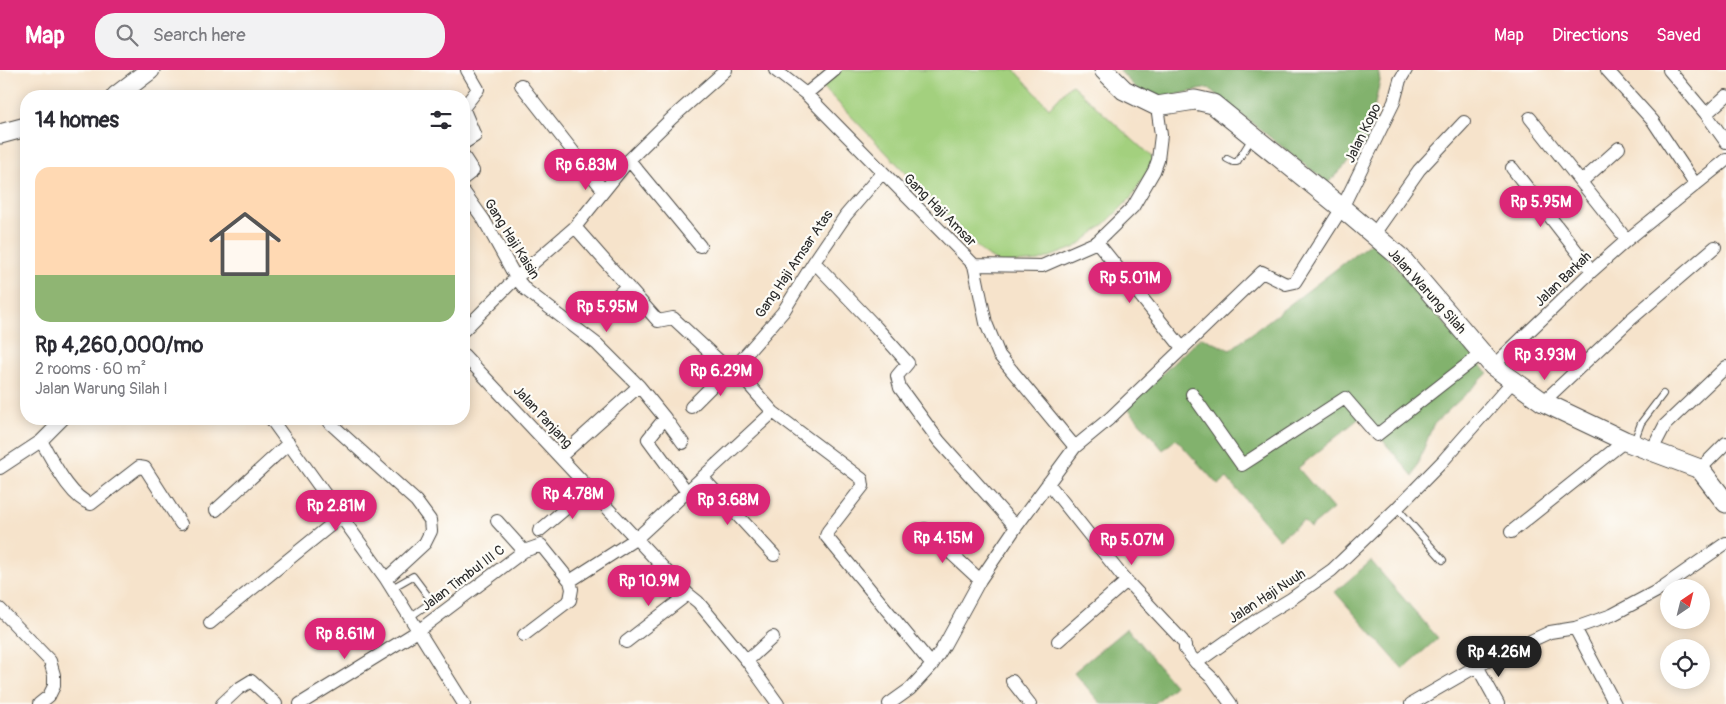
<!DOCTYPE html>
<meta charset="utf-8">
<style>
body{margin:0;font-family:Pangolin,sans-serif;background:#f2f2f3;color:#2b2b33;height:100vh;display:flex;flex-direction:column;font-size:19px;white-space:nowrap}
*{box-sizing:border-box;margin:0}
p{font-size:16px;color:#7c7c81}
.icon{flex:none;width:28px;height:28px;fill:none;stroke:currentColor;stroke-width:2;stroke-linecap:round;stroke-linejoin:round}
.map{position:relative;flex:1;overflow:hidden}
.details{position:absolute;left:20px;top:20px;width:450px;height:335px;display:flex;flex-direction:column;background:#fff;border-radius:20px;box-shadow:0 2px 12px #0003}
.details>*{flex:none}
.needle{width:32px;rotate:35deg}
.controls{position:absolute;left:1660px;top:509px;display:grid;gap:10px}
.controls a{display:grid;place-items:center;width:50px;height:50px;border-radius:50%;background:#fff;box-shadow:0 2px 12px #0003;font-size:25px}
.price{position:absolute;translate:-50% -42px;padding:0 11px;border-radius:18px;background:#db2777;color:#fff;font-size:16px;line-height:32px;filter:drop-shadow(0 1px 2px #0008)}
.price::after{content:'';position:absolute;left:50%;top:30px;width:15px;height:11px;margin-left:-8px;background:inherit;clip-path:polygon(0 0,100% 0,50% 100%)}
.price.active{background:#222;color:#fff}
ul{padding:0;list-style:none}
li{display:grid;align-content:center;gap:10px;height:265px;padding:0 15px}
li+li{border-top:1px solid #e1e1e2}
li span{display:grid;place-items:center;height:155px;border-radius:15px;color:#555}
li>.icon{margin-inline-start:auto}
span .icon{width:90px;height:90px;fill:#fffc;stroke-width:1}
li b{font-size:21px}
h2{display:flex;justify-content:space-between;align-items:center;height:60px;padding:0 15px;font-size:21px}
header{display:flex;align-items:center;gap:30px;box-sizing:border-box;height:70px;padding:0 25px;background:#db2777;color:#fff}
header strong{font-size:24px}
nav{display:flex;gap:28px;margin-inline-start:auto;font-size:18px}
.search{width:350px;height:45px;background:#f2f2f3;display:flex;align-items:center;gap:12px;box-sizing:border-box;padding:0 18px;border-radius:20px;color:#7c7c81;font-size:19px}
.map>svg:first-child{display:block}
</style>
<header>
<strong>Map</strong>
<div class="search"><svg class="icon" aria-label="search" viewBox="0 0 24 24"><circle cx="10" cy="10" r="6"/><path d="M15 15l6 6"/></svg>Search here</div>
<nav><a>Map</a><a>Directions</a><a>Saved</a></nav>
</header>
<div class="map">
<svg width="1726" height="634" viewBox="0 0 1726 634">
<rect width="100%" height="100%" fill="#fdfcf7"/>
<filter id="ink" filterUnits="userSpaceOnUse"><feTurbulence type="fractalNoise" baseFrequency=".02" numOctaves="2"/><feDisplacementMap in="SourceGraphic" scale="10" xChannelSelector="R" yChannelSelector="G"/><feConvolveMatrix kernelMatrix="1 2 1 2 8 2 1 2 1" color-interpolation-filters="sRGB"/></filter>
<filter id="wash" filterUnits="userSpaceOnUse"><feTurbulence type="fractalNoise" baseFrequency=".0096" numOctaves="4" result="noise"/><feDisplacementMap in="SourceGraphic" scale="20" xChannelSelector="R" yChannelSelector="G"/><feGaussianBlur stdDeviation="1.12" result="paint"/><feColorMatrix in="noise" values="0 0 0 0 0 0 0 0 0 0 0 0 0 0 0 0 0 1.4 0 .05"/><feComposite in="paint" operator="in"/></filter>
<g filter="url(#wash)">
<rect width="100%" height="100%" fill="#f6e3cb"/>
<path fill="#a3d07e" stroke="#677e54" d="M837,0H1015L1049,38L1071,14L1155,90L1131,128L1107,152L1076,177L1039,191L1001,194L984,184L820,14Z"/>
<path fill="#82b26d" stroke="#566e4c" d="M1119,0H1378L1380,11L1366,74L1328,113L1208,18L1148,31Z
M1373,171L1488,303L1433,355L1413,406L1362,346L1298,398L1333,439L1310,458L1303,451L1279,469L1227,408L1218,415L1176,369L1163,380L1127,337L1201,267L1230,280Z
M1371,491L1438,568L1403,599L1335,522Z
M1127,558L1175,616L1154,634H1101L1074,602Z"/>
</g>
<g filter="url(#ink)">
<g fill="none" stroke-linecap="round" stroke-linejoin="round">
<g stroke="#494743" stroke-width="8">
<path id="lane" d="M1227,89L1233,92H1237L1252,68
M1634,372L1641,353L1663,324
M1397,438L1443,490
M392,518L413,506L431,530L430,533L410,547"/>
</g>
<g stroke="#494743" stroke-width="14">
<path id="street" d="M775,0L806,24L974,195L986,253L999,285L1075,377
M1607,0L1653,51L1695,114
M1669,0L1706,44
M521,15L604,121
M806,24L835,0
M1726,26L1706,44L1726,72
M464,37L478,19L467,0
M464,40L475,66L464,73
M1530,48L1627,170
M464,87L473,101L464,108
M629,90L700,176
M1512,98L1592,201
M882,103L846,145L814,192L783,242L734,298L773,342L862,409L863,416L828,461L826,466L932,595
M1581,112L1619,78
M464,122L484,150L516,208L526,220L597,274L639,316L665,348L683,373
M575,157L658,251L673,248L730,301
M1374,164L1419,100L1464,52
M1097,172L1183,279
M814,192L876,257L908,293L897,306L900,318L939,371L1016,457
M974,195L1042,196L1097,172L1133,137L1154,101L1158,90L1161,65L1157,36
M610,232L627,216
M464,260L516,208L575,157L629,90L672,48L726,0
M464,285L688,524L698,532L747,591L778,634
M1493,296L1592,201L1627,170L1726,90
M1192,324L1242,395L1345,328L1377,365L1482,283
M1543,332L1630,250L1715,177
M691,337L712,316L734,298
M665,348L648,369L687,422
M271,349L386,509L464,634
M330,353L416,431L430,450L431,461L425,473L386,509
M41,371C52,389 70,428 91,434L139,397L145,398L181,454
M1652,380L1665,355L1726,297
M560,387L639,316
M0,398L41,371L63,349
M1700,399L1726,373
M703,408L774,485
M1048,413L1122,506L1182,570L1185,575V579L1196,593L1213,609L1231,634
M216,440L289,373
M497,451L524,481
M925,459L980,510
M539,461L590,418
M1511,462L1625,371
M0,539L50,591L54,605V616L49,626L39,634
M210,553L342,446
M1575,558L1615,634
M524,565L570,530L572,519L570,511
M1058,571L1127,511
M626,572L688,524
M747,591L773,567
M1196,593L1258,549L1291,529L1332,500L1397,438L1442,392L1513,311
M1477,596L1498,634
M1012,611L1030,634
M222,634L238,619L251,611L276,634
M300,634L418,561L524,481L541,475L570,511L637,468L773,342
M889,634L910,619L932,595L945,574L980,510L1016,457L1075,377L1109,349L1262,202L1286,214L1295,212L1342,138L1394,32L1400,10L1406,0
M1411,634L1477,596L1550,562L1575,558L1612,545L1657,521L1726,473"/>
</g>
<g stroke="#494743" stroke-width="21">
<path id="secondary" d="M1104,0L1124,20L1157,36L1195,30L1213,34L1342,138L1401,188L1493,296L1543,332L1625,371L1700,399L1726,433
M116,26L150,0
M0,64L26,57"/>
</g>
<use href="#lane" stroke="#fff" stroke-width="6"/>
<use href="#street" stroke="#fff" stroke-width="12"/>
<use href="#secondary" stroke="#fff" stroke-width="19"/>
</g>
</g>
<g text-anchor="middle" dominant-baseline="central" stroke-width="4.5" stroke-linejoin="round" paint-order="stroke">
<g font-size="14" fill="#2b2b2b" stroke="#fdfcf7">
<text transform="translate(1363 63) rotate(-64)">Jalan Kopo</text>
<text transform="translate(940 140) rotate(45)">Gang Haji Amsar</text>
<text transform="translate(512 169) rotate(58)">Gang Haji Kaisin</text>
<text transform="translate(794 194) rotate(-56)">Gang Haji Amsar Atas</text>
<text transform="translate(1563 209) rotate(-44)">Jalan Barkah</text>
<text transform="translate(1427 221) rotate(48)">Jalan Warung Silah</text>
<text transform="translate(543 347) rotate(47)">Jalan Panjang</text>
<text transform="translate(463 508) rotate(-37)">Jalan Timbul III C</text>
<text transform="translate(1267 526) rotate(-33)">Jalan Haji Nuuh</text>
</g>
</g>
</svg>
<div class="controls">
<a><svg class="needle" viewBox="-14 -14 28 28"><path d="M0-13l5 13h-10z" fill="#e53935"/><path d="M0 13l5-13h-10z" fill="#7c7c81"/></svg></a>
<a><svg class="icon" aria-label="locate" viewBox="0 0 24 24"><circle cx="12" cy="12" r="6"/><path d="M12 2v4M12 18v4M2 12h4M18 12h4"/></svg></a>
</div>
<b class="price" style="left:586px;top:121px">Rp 6.83M</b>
<b class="price" style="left:1541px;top:158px">Rp 5.95M</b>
<b class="price" style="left:1130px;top:234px">Rp 5.01M</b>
<b class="price" style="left:607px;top:263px">Rp 5.95M</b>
<b class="price" style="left:1545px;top:311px">Rp 3.93M</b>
<b class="price" style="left:721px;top:327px">Rp 6.29M</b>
<b class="price" style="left:573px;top:450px">Rp 4.78M</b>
<b class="price" style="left:728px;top:456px">Rp 3.68M</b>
<b class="price" style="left:336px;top:462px">Rp 2.81M</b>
<b class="price" style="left:943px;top:494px">Rp 4.15M</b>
<b class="price" style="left:1132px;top:496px">Rp 5.07M</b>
<b class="price" style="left:649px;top:537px">Rp 10.9M</b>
<b class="price" style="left:345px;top:590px">Rp 8.61M</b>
<b class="price active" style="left:1499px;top:608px">Rp 4.26M</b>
<section class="details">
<h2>14 homes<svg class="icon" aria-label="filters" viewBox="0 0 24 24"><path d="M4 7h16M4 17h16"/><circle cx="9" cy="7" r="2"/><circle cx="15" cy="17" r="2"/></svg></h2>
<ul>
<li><span style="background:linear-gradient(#ffd9b3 70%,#8fb573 0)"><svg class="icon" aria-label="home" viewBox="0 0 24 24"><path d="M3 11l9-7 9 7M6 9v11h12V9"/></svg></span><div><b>Rp 4,260,000/mo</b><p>2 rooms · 60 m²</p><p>Jalan Warung Silah I</p></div></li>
</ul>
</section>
</div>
